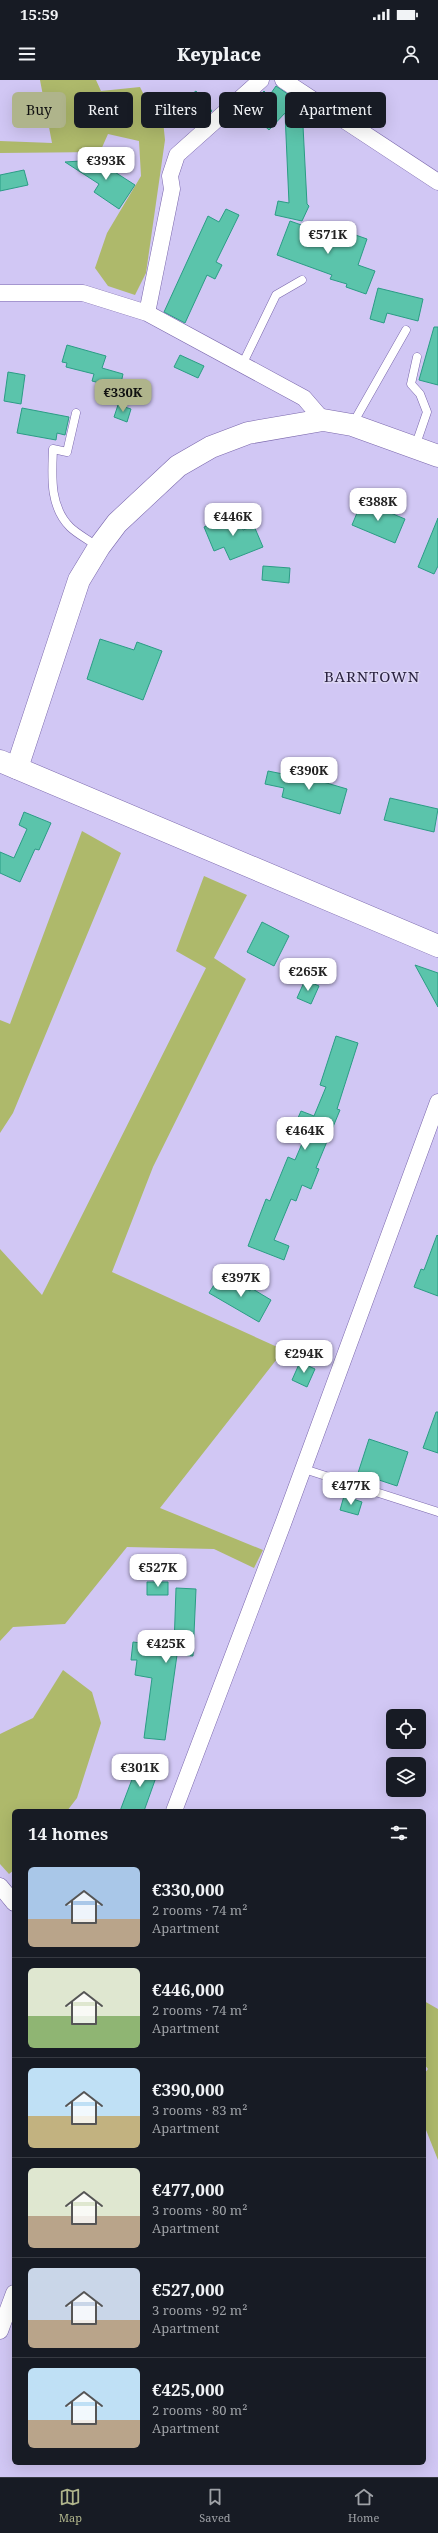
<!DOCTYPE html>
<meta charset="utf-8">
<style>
body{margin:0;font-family:"Noto Serif",serif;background:#20242c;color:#f1f3f6;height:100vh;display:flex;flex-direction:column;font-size:15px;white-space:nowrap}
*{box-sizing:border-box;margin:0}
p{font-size:13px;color:#9ea1a6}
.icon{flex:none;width:22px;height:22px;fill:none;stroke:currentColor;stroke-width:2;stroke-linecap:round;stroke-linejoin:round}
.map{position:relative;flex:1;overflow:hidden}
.details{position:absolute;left:12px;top:1729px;width:414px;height:656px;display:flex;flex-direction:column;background:#171b24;border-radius:6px;box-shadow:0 4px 16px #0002}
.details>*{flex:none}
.top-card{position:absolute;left:12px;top:12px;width:414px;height:36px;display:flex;gap:8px}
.buttons{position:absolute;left:386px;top:1629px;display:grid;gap:8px}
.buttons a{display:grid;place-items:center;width:40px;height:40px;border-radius:6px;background:#171b24;box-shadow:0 4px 16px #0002;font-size:20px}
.price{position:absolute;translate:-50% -34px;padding:0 9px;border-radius:8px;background:#fff;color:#222;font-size:13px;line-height:26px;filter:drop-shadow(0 1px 2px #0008)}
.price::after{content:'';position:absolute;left:50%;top:24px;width:12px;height:9px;margin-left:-6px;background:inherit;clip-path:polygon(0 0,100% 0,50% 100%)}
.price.on{background:#afb48b;color:#111}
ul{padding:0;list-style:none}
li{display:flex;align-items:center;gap:12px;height:100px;padding:0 16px}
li+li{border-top:1px solid #363941}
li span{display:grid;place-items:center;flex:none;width:112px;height:80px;border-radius:6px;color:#555}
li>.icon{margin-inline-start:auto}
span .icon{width:48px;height:48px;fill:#fffc;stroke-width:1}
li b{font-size:17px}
h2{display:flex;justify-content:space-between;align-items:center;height:48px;padding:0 16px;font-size:17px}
.pill{padding:0 14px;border-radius:6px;background:#171b24;box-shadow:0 4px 16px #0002;font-size:14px;line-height:36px}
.pill.on{background:#afb48b;color:#111}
.status{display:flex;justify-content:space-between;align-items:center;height:28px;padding:0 20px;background:#171b24;direction:ltr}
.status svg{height:11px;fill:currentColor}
header{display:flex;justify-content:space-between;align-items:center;height:52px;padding:0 16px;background:#171b24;font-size:18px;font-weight:800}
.dock{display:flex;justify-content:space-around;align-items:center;height:56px;border-top:1px solid #363941;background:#171b24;font-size:11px;color:#9ea1a6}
.dock a{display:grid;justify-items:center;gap:2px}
.dock .on{color:#afb48b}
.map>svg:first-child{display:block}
</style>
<div class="status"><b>15:59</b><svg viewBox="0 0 49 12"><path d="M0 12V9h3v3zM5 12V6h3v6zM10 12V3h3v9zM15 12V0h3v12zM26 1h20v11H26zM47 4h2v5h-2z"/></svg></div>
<header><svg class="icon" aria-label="menu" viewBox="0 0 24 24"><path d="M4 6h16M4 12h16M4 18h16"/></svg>Keyplace<svg class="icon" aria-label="person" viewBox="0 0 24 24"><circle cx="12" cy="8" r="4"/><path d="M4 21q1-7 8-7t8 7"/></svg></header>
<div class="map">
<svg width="438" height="2397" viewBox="0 0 438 2397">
<rect width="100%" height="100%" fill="#d1c7f4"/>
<path fill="#aeb96b" d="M40,0H96L101,11L140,7L146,19L162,31L165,60L146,193L135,215L108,206L95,188L107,153L141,96L139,61L108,54L100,72L0,73V61L52,63Z
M82,751L121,773L13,1033L0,1053V940L10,944Z
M204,796L247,815L214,878L246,899L153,1087L112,1192L284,1270L160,1428L263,1470L254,1488L214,1469L127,1467L65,1544L13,1547L0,1561V1169L42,1215L206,888L176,871Z
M63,1590L92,1612L101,1643L77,1718L67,1731H14V1790L9,1794L0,1784V1654L33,1638Z
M424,1921L438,1929V2080L424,2045V1994L428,1989L424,1984Z"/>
<path fill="#5bc4ab" stroke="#2b9c85" d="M276,6L304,25L293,38L303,46L307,124L309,126L302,141L275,135L278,121L289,123L285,33L269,50L247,30L264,11L269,16Z
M196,11L212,31L195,47L177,25Z
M96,80L135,105L119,129L94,112L99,104L65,82Z
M24,90L28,105L0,111V95Z
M226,129L239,135L216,182L222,185L215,199L207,195L185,243L164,232L208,136L219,142Z
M290,141L344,160L347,152L367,159L358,185L375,191L366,214L346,207L347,204L330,199L332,195L277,175Z
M378,208L423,219L418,241L387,233L384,243L370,239Z
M434,247H438V305L419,300Z
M67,265L106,276L102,288L123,294L120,308L92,301L94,294L66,287L67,283L62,282Z
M180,275L204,286L198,298L174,287Z
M8,292L25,295L21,324L4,321Z
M118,325L131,329L127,342L114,337Z
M22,328L69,337L65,355L57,353L56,360L17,353Z
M362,421L405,439L395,463L352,445Z
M236,434L243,450L254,446L263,467L230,480L224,467L214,471L204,447Z
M438,438V486L434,494L418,487Z
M263,486L290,488L289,503L262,500Z
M100,559L134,570L137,562L162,571L143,620L87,599Z
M268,691L288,695L289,692L347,709L340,734L282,717L284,708L265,704Z
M390,718L438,729L434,752L384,740Z
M24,732L51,743L39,770L35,769L20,802L0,793V772L14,778L27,749L19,745Z
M262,842L289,856L274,886L247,872Z
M415,885L438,893V927Z
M305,900L319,906L311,924L297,918Z
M336,956L358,963L337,1029L340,1030L316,1088L319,1089L311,1109L302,1105L296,1121L291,1119L274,1160L289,1166L284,1180L248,1166L266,1119L270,1121L288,1077L295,1080L307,1052L294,1047L301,1031L314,1036L326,1007L320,1005Z
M437,1155L438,1156V1216L414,1207L421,1189L424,1190Z
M220,1195L250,1211L251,1208L271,1220L259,1242L209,1213Z
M300,1282L315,1289L307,1307L292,1300Z
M436,1332H438V1373L423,1368Z
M369,1359L408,1372L397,1406L358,1393Z
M344,1416L362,1422L358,1435L340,1430Z
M147,1502H168V1515H147Z
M176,1508L196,1509L193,1576L177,1575L165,1660L144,1658L152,1598L135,1595L137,1580H131L133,1562L174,1567Z
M139,1681L159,1689L144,1731H120Z"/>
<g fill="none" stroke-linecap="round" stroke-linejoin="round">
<g stroke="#7a67ac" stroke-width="9">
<path id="lane" d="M243,283L276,215L302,200
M76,333L67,372L53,369C52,395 49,426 70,447C77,454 89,460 98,467
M352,345L406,250
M415,367L427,332L420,314L411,304L417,277
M304,1389L438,1432"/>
</g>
<g stroke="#7a67ac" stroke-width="17">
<path id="street" d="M283,0L438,102
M0,213H83L147,233L304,318L323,340
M147,233L172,109L170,96L177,75L261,0
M174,1731L284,1441L438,1022
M0,1806L14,1823
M0,2251L14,2213"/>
</g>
<g stroke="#7a67ac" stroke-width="23">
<path id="secondary" d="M17,688L79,500L99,467L117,443L178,386L211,367L248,353L323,340L352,345L438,376"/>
</g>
<g stroke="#7a67ac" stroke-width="23">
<path id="highway" d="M0,681L438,866"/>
</g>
<use href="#lane" stroke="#fff" stroke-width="8"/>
<use href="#street" stroke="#fff" stroke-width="16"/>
<use href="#secondary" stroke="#fff" stroke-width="22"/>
<use href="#highway" stroke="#fff" stroke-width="22"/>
</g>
<g text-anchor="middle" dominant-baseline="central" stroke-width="3" stroke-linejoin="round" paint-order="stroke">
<g font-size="15" letter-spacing="1" fill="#2b2340" stroke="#ddd7f5">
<text x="372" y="596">BARNTOWN</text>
</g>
</g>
</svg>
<div class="buttons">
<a><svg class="icon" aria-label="locate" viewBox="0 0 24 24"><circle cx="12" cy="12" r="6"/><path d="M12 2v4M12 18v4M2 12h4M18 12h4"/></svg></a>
<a><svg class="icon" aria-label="layers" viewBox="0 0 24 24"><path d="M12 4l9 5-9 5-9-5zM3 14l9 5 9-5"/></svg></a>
</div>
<b class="price" style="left:106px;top:101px">€393K</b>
<b class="price" style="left:328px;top:175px">€571K</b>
<b class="price on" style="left:123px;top:333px">€330K</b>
<b class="price" style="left:378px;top:442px">€388K</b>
<b class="price" style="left:233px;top:457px">€446K</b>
<b class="price" style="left:309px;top:711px">€390K</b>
<b class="price" style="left:308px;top:912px">€265K</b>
<b class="price" style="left:305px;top:1071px">€464K</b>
<b class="price" style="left:241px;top:1218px">€397K</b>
<b class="price" style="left:304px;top:1294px">€294K</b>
<b class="price" style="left:351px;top:1426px">€477K</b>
<b class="price" style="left:158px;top:1508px">€527K</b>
<b class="price" style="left:166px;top:1584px">€425K</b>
<b class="price" style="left:140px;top:1708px">€301K</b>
<div class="top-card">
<a class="pill on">Buy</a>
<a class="pill">Rent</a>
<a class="pill">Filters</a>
<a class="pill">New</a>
<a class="pill">Apartment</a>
</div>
<section class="details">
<h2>14 homes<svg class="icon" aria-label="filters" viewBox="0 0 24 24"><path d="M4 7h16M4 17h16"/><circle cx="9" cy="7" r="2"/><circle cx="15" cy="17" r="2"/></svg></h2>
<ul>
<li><span style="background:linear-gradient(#a9c7e8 65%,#b9a48a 0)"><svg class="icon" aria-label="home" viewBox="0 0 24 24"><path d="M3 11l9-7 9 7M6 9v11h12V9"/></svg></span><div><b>€330,000</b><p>2 rooms · 74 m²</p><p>Apartment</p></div></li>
<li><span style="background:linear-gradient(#dfe7d0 60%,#8fb573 0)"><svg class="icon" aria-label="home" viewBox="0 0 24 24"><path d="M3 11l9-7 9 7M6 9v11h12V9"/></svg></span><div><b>€446,000</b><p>2 rooms · 74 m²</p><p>Apartment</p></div></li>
<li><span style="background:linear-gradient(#bfe0f5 60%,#c2b280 0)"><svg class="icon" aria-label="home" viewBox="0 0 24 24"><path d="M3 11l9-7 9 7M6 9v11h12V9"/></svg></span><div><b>€390,000</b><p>3 rooms · 83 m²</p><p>Apartment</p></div></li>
<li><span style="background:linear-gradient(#dfe7d0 60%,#b9a48a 0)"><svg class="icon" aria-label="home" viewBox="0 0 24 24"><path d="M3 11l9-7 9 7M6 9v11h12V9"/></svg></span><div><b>€477,000</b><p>3 rooms · 80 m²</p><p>Apartment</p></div></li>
<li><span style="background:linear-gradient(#c9d6e8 65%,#b9a48a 0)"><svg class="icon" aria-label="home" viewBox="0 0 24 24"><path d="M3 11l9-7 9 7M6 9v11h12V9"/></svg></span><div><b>€527,000</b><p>3 rooms · 92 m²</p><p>Apartment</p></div></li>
<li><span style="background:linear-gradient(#bfe0f5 65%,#b9a48a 0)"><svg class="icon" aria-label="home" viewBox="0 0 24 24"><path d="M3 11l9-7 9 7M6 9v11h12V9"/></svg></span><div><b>€425,000</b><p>2 rooms · 80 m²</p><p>Apartment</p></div></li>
</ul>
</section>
</div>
<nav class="dock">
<a class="on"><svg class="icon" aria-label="map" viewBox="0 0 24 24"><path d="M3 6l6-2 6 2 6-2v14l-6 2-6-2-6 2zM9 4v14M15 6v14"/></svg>Map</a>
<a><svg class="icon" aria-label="saved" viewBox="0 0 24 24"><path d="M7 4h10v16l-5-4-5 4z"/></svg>Saved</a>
<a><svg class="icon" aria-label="home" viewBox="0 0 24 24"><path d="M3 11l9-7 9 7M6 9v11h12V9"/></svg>Home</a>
</nav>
